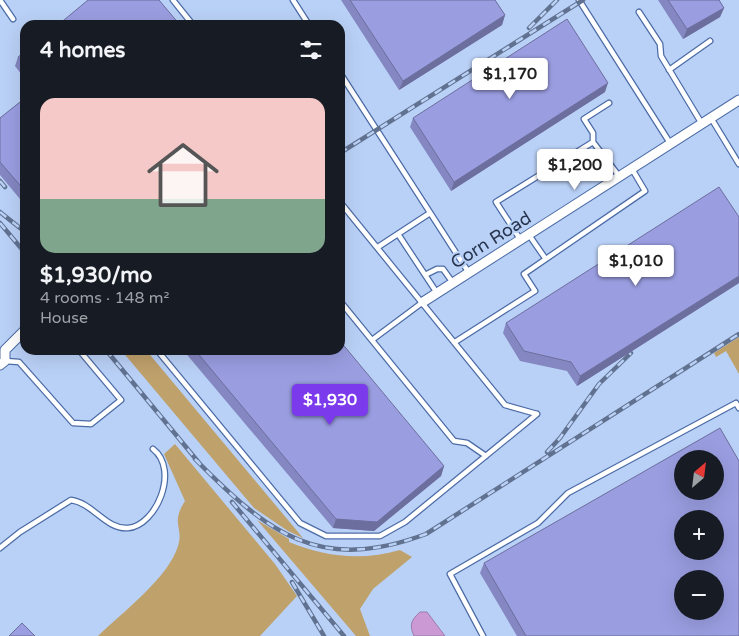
<!DOCTYPE html>
<meta charset="utf-8">
<style>
body{margin:0;font-family:"Varela Round",sans-serif;background:#242831;color:#f1f3f6;height:100vh;display:flex;flex-direction:column;font-size:19px;white-space:nowrap}
*{box-sizing:border-box;margin:0}
p{font-size:16px;color:#9ea1a6}
.icon{flex:none;width:28px;height:28px;fill:none;stroke:currentColor;stroke-width:2;stroke-linecap:round;stroke-linejoin:round}
.map{position:relative;flex:1;overflow:hidden}
.sheet{position:absolute;left:20px;top:20px;width:325px;height:335px;display:flex;flex-direction:column;background:#171b24;border-radius:15px;box-shadow:0 5px 20px #0002}
.sheet>*{flex:none}
.needle{width:32px;rotate:28deg}
.controls{position:absolute;left:674px;top:450px;display:grid;gap:10px}
.controls a{display:grid;place-items:center;width:50px;height:50px;border-radius:50%;background:#171b24;box-shadow:0 5px 20px #0002;font-size:25px}
.price{position:absolute;translate:-50% -42px;padding:0 11px;border-radius:5px;background:#fff;color:#222;font-size:16px;line-height:32px;filter:drop-shadow(0 1px 2px #0008)}
.price::after{content:'';position:absolute;left:50%;top:30px;width:15px;height:11px;margin-left:-8px;background:inherit;clip-path:polygon(0 0,100% 0,50% 100%)}
.price.current{background:#7c3aed;color:#fff}
ul{padding:0;list-style:none}
li{display:grid;align-content:center;gap:10px;height:265px;padding:0 20px}
li span{display:grid;place-items:center;height:155px;border-radius:15px;color:#555}
li>.icon{margin-inline-start:auto}
span .icon{width:90px;height:90px;fill:#fffc;stroke-width:1}
li b{font-size:21px}
h2{display:flex;justify-content:space-between;align-items:center;height:60px;padding:0 20px;font-size:21px}
.map>svg:first-child{display:block}
</style>
<div class="map">
<svg width="739" height="636" viewBox="0 0 739 636">
<rect width="100%" height="100%" fill="#bad1f7"/>
<path fill="#bfa16c" d="M739,337V374L726,351L716,357L714,353Z
M121,350H146L303,538L288,531L254,508Z
M175,444L275,564L297,596L260,636H98C122,613 169,577 178,546C184,527 170,524 185,501L164,454Z
M257,520L289,539V542C325,557 362,561 400,550L412,557L373,589L360,609L370,636H356Z"/>
<path fill="#cb9ad4" stroke="#9a7bac" d="M420,612H427L445,636H414C409,625 411,620 420,612Z"/>
<g fill="none" stroke-linecap="round" stroke-linejoin="round">
<g stroke="#4c6ca6" stroke-width="7">
<path id="service" d="M0,0L13,19
M173,0L193,25
M293,0L309,25
M579,0L670,143
M639,12L660,44L661,56L702,124
M669,70L710,41
M340,73L469,273
M609,103L584,119L593,133V142L619,176
M711,118L739,164
M340,202L505,405L537,414
M398,234L437,293
M529,235L545,258
M520,239L496,202L593,142
M378,247L430,213
M425,275L437,269H443L453,283
M340,301L454,441L467,443L486,456
M372,340L423,302
M455,342L535,291L524,274L645,191L632,169
M157,350L300,523L326,536H380L405,522L537,414
M5,361L19,362L73,423L91,424L121,400L79,350
M0,548L20,532L71,500C93,503 106,530 128,528C156,526 180,470 153,449
M483,636L450,574L538,523L568,493L736,403L739,408"/>
</g>
<g stroke="#4c6ca6" stroke-width="11">
<path id="minor" d="M423,302L739,100
M0,365L5,361V350L25,330"/>
</g>
<use href="#service" stroke="#fff" stroke-width="4.5"/>
<use href="#minor" stroke="#fff" stroke-width="9"/>
<g stroke="#617291" stroke-width="4.5">
<path id="rail" d="M529,28L557,0
M340,153L583,0
M0,181L5,187
M0,212L25,232
M0,223L25,253
M106,350L200,464
M547,452L560,438L599,384L631,353
M195,459C268,533 319,574 426,534L739,334
M232,502L344,636
M292,582L324,636"/>
</g>
<use href="#rail" stroke="#bad1f7" stroke-width="2.5" stroke-dasharray="8" stroke-linecap="butt"/>
</g>
<path fill="#8487c1" d="M341,0H495L505,15L502,25L399,90Z
M658,0H719L724,8L720,17L683,39Z
M25,52V79L15,66L18,57Z
M605,92L451,191L410,127L413,118Z
M25,98V205L0,175V118Z
M739,217V283L577,386L567,371L520,361L503,333L506,323Z
M183,350H340L444,466L441,476L374,531L333,528Z
M484,563L739,636H517L480,573Z"/>
<path fill="#6c6e9d" d="M724,8L720,17L683,39L687,29Z
M505,15L502,25L399,90L403,81Z
M608,83L605,92L451,191L454,182Z
M739,276V283L577,386L580,376Z
M444,466L441,476L374,531L333,528L336,519Z"/>
<path fill="#9a9de0" stroke="#6c6e9d" fill-rule="evenodd" d="M88,0H159L180,25H58Z
M350,0H495L505,15L403,81Z
M668,0H719L724,8L687,29Z
M567,19L608,83L454,182L413,118Z
M25,52V65L18,57Z
M25,98V191L0,162V118Z
M719,187L739,217V276L580,376L571,362L524,351L506,323Z
M340,341L444,466L377,522L336,519L195,350H340Z
M720,428L739,461V636H526L484,563ZM682,459H715V491H682ZM682,519H715V551H682ZM682,579H715V611H682Z
M22,623L35,636H9Z"/>
<g text-anchor="middle" dominant-baseline="central" stroke-width="4.5" stroke-linejoin="round" paint-order="stroke">
<g font-size="18" fill="#26344e" stroke="#bad1f7">
<text transform="translate(491 240) rotate(-32)">Corn Road</text>
</g>
</g>
</svg>
<div class="controls">
<a><svg class="needle" viewBox="-14 -14 28 28"><path d="M0-13l5 13h-10z" fill="#e53935"/><path d="M0 13l5-13h-10z" fill="#9ea1a6"/></svg></a>
<a>+</a>
<a>−</a>
</div>
<b class="price" style="left:510px;top:100px">$1,170</b>
<b class="price" style="left:575px;top:191px">$1,200</b>
<b class="price" style="left:636px;top:287px">$1,010</b>
<b class="price current" style="left:330px;top:426px">$1,930</b>
<section class="sheet">
<h2>4 homes<svg class="icon" aria-label="filters" viewBox="0 0 24 24"><path d="M4 7h16M4 17h16"/><circle cx="9" cy="7" r="2"/><circle cx="15" cy="17" r="2"/></svg></h2>
<ul>
<li><span style="background:linear-gradient(#f6c9c9 65%,#7fa58c 0)"><svg class="icon" aria-label="home" viewBox="0 0 24 24"><path d="M3 11l9-7 9 7M6 9v11h12V9"/></svg></span><div><b>$1,930/mo</b><p>4 rooms · 148 m²</p><p>House</p></div></li>
</ul>
</section>
</div>
